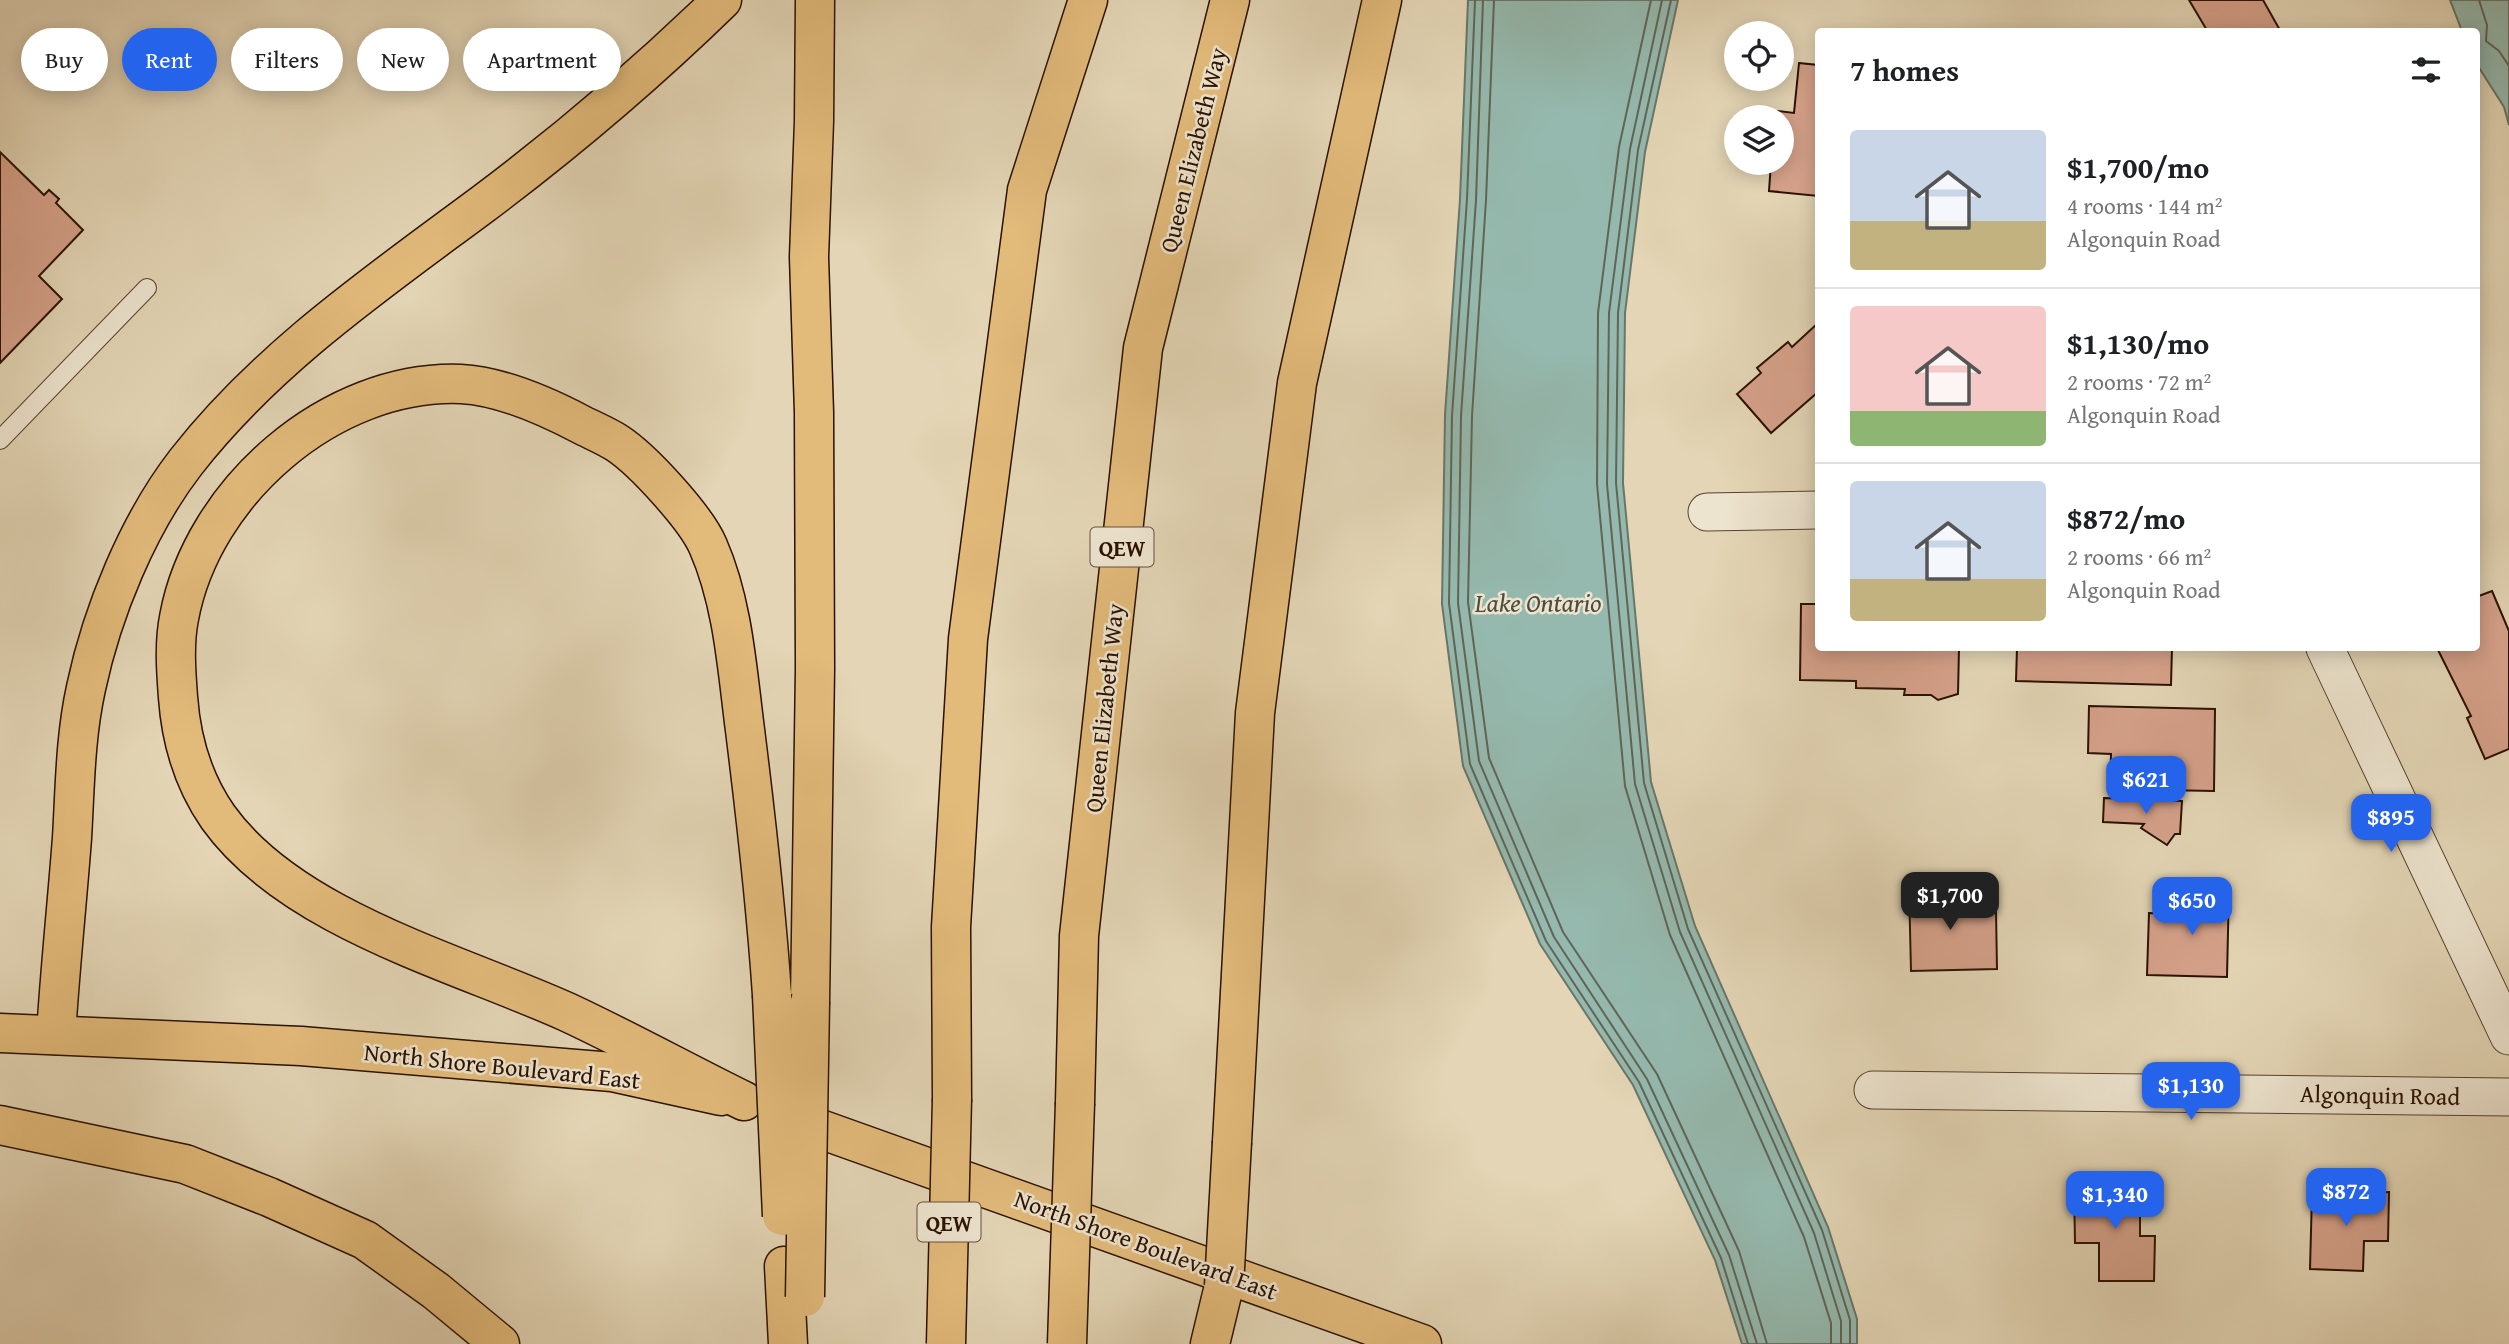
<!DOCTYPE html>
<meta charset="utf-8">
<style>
body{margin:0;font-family:"Gentium Book Plus",serif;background:#f6f6f6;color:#202124;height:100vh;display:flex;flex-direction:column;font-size:26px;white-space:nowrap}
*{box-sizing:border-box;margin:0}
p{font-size:23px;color:#757577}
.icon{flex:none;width:38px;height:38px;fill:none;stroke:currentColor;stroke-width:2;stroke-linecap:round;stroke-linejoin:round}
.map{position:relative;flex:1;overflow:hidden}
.sheet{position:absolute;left:1815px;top:28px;width:665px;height:623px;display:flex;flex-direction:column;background:#fff;border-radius:7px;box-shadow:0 4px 18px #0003}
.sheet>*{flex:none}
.hud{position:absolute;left:21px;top:28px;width:665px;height:63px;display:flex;gap:14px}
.fabs{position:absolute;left:1724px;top:21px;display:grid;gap:14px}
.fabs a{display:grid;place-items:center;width:70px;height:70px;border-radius:50%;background:#fff;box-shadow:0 4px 18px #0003;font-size:35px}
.price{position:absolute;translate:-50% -60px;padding:0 16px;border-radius:14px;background:#2563eb;color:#fff;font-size:23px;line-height:46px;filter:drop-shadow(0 2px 4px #0008)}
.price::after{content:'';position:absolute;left:50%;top:42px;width:21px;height:16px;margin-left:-10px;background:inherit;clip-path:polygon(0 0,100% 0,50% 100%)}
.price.on{background:#222;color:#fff}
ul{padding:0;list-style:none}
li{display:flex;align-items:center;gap:21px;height:175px;padding:0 35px}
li+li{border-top:2px solid #e0e0e0}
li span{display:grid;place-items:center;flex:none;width:196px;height:140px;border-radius:7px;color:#555}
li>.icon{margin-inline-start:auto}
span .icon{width:84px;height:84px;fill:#fffc;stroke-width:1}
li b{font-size:30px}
h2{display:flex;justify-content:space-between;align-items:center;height:84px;padding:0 35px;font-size:30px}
.tag{padding:0 24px;border-radius:32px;background:#fff;box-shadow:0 4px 18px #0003;font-size:24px;line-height:63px}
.tag.on{background:#2563eb;color:#fff}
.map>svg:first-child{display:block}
</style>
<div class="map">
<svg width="2509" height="1344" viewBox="0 0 2509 1344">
<rect width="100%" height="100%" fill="#e3d5b5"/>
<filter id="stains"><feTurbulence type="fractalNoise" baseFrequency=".00286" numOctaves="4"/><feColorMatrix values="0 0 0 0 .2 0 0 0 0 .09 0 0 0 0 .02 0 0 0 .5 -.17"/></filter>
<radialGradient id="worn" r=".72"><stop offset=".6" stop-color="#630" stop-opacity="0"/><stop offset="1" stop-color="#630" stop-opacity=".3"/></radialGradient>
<path fill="#95b9ae" stroke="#6a7668" stroke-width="2" d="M1468,0H1678L1645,152L1625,313L1623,483L1651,782L1695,926L1828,1227L1857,1319V1344H1742L1715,1260L1633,1085L1540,944L1463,766L1442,604L1445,415L1460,199Z
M2450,0H2509V125L2504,107L2476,63V32L2462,31Z"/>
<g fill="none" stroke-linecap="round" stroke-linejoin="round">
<path stroke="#606557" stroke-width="2" d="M1475,0L1467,199L1452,416L1449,603L1470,764L1546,941L1639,1082L1721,1258L1748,1344
M1483,0L1476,200L1461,416L1458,603L1479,761L1554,937L1647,1079L1729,1255L1757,1344
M1494,0L1486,200L1472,416L1468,602L1489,758L1563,932L1657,1074L1739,1251L1767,1344
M1651,0L1619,147L1598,313L1597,484L1625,786L1670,935L1804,1237L1831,1323V1344
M1662,0L1630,149L1609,313L1607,484L1635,784L1680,932L1814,1233L1841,1321V1344
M1671,0L1638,150L1618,313L1616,483L1644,783L1688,929L1822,1230L1850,1320V1344
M2479,0L2487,25L2486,41L2499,51L2509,66"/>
</g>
<path fill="#d5a18a" stroke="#2a1100" stroke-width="2" d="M2189,0H2263L2281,32H2208Z
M1799,63L1818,65V196L1769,191L1771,163H1782V117H1776L1777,111L1794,113Z
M0,152L44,195L49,190L59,199L56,203L83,230L39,276L62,299L0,363Z
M1818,323V392L1771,433L1737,394L1761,373L1757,368L1788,342L1792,347Z
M2492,591L2509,631V749L2485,759L2467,718L2471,716L2437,648H2476V597Z
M1801,604H1818V648H1959L1958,694L1938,700L1931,695H1904L1905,689L1856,688V681L1800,680Z
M2017,648H2172L2171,685L2016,681Z
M2089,706L2215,709L2214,791L2110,789L2111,754L2088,753Z
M2104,798L2182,801L2180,834H2175L2167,845L2141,828L2144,824L2103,822Z
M2194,885L2229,887L2227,977L2147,975L2149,913L2193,914Z
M1962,886V912L1996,911L1997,969L1911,971L1909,887Z
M2074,1185H2140V1236H2155L2154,1281H2099V1243H2075Z
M2389,1192L2388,1241H2364L2363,1271L2310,1269L2312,1194Z"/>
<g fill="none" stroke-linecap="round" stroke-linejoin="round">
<g stroke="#58422d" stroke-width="20">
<path id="service" d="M0,440L147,288"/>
</g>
<g stroke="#58422d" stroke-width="39">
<path id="minor" d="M1707,512L1818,510
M2325,648L2509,1036
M1873,1090L2509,1097"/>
</g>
<g stroke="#2a1100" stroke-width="41">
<path id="primary" d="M0,1033L301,1046L612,1072L721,1096
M778,1114L1422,1344"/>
</g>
<g stroke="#2a1100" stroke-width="41">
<path id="motorway" d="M810,1002L815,669L814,413L809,257L814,121L815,0
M56,1035C60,969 67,904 72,838C75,788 75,738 86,688C102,612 138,524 186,462C267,358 378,282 483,204C567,141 647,73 722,0
M952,1099L951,927L968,639L1027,190L1088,0
M744,1101C685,1072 627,1040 567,1012C456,962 291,919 218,817C193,781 181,740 178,697C176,671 174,643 179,618C202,492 331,379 461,384C500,386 548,407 582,425C594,431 606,436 617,443C643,460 696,518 708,546C733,603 737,668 745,730C756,818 766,906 772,995
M1075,1103L1079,936L1143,348L1230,0
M0,1125L185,1164L269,1197L365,1240L436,1291L500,1344
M1232,1142L1255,713L1297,383L1382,0
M784,1266L788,1344
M1210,1344L1224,1286"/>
</g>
<use href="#service" stroke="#ede4cf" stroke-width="18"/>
<use href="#minor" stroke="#ede4cf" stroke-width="37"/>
<use href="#primary" stroke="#e2ba7a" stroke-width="38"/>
<use href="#motorway" stroke="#e2ba7a" stroke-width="38"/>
<g stroke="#2a1100" stroke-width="41" stroke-linecap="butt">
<path id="motorway-bridge" d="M772,995L782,1216
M1224,1286L1232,1142
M805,1297L810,1002
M946,1344L952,1099
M1067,1344L1075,1103"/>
</g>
<use href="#motorway-bridge" stroke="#e2ba7a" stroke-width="38"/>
</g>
<g text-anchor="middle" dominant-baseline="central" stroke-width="5" stroke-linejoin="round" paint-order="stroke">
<g fill="#ede4cf" stroke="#64503e" stroke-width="2">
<rect x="1090.5" y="527.5" width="63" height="39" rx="5"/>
<rect x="917.5" y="1202.5" width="63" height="39" rx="5"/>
</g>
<g font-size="23" font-weight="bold" fill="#2a1100">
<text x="1122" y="547">QEW</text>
<text x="949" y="1222">QEW</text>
</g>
<g font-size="24" fill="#2a1100" stroke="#ede4cf">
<text transform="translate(1193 150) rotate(-76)">Queen Elizabeth Way</text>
<text transform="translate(1104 708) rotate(-84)">Queen Elizabeth Way</text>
<text transform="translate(502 1066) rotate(6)">North Shore Boulevard East</text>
<text transform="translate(2380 1095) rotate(1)">Algonquin Road</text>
<text transform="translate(1146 1245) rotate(20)">North Shore Boulevard East</text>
</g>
<g font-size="26" font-style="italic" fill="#4f4c3d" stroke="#ede4cf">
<text x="1538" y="602">Lake Ontario</text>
</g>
</g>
<rect width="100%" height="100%" filter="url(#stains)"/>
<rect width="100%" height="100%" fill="url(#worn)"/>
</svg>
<div class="fabs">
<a><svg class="icon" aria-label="locate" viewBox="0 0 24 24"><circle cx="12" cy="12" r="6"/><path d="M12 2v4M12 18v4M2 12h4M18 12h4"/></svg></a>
<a><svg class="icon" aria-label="layers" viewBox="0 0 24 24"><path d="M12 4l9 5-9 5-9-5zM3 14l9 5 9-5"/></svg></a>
</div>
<b class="price" style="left:2146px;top:816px">$621</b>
<b class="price" style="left:2391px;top:854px">$895</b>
<b class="price on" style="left:1950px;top:932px">$1,700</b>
<b class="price" style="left:2192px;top:937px">$650</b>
<b class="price" style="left:2191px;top:1122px">$1,130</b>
<b class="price" style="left:2346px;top:1228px">$872</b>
<b class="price" style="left:2115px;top:1231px">$1,340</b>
<div class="hud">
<a class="tag">Buy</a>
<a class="tag on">Rent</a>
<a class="tag">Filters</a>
<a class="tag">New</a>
<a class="tag">Apartment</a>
</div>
<section class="sheet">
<h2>7 homes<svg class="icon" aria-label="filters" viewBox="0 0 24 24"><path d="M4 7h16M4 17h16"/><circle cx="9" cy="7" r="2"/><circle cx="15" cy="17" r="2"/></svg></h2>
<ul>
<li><span style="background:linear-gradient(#c9d6e8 65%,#c2b280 0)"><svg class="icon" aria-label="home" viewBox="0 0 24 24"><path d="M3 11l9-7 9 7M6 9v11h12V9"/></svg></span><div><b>$1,700/mo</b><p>4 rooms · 144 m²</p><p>Algonquin Road</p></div></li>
<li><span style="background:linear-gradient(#f6c9c9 75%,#8fb573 0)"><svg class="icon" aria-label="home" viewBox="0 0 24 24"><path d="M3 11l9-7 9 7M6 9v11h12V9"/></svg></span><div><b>$1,130/mo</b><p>2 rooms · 72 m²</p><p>Algonquin Road</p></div></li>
<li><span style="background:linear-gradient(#c9d6e8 70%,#c2b280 0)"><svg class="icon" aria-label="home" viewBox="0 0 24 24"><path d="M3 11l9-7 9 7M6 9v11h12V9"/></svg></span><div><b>$872/mo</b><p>2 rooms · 66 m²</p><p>Algonquin Road</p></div></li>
</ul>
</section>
</div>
